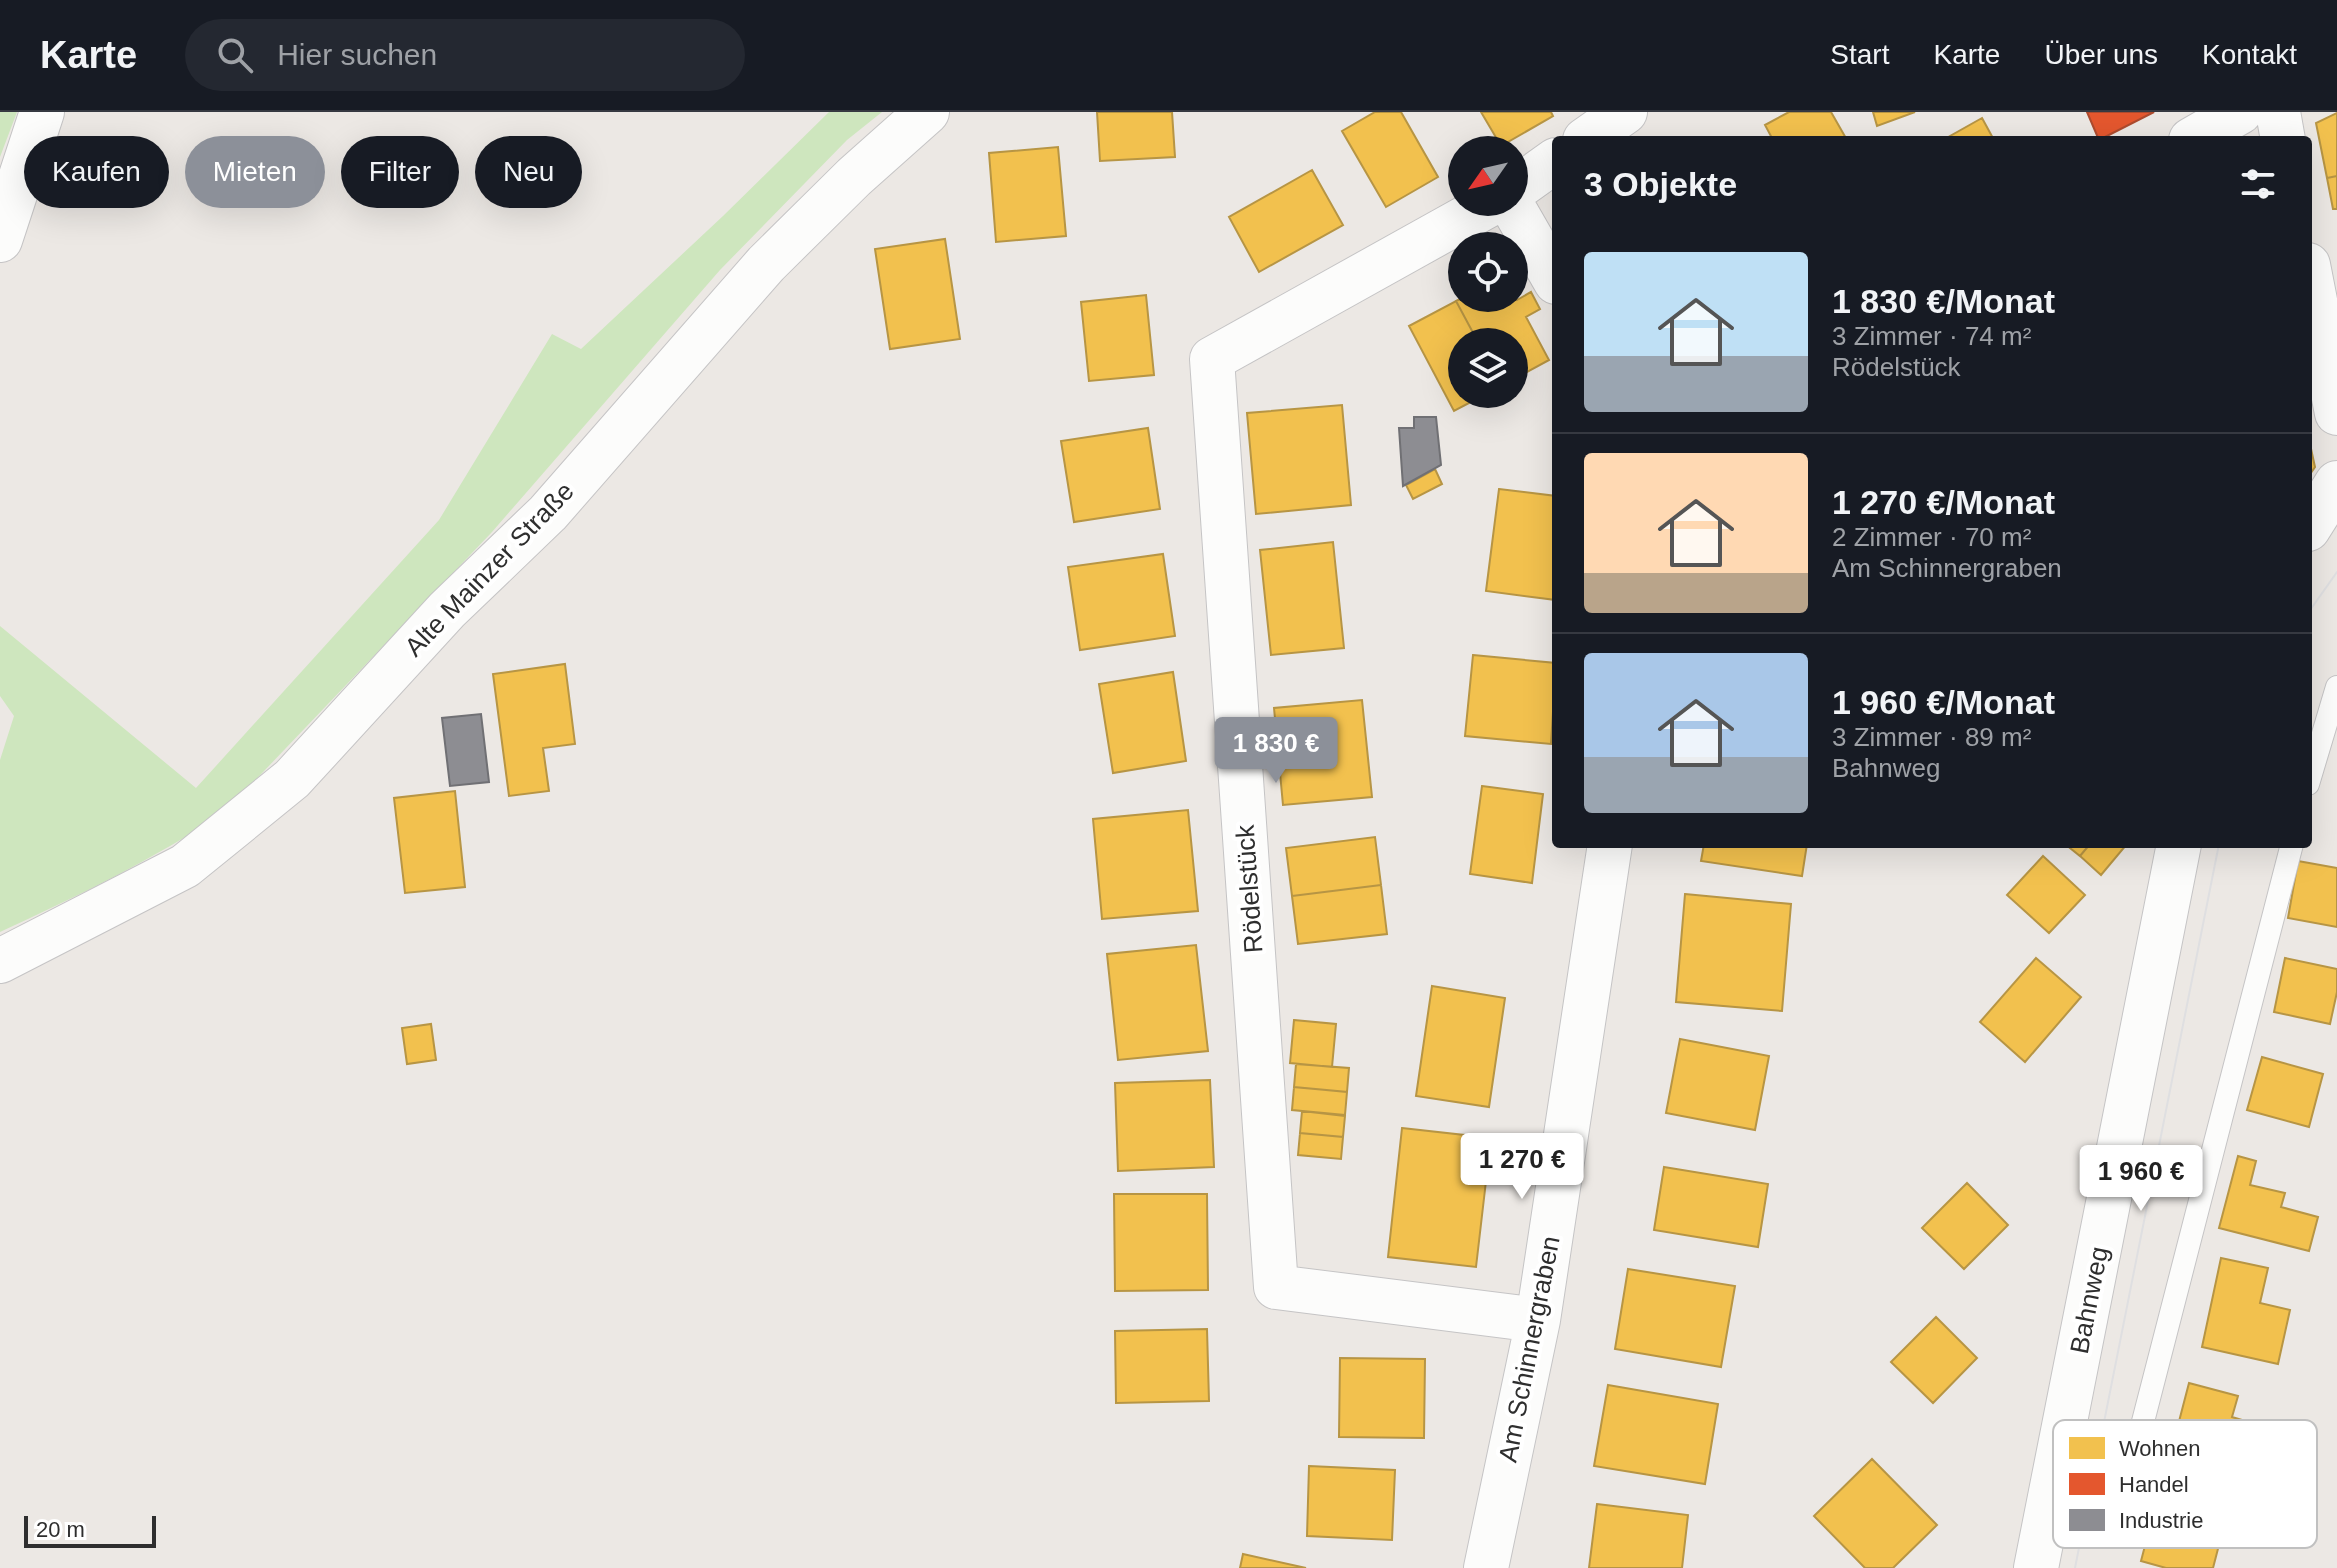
<!DOCTYPE html>
<html lang="de">
<meta charset="utf-8">
<style>
body{margin:0;font-family:Helvetica,sans-serif;background:#242831;color:#f1f3f6;height:100vh;display:flex;flex-direction:column;font-size:30px;white-space:nowrap}
*{box-sizing:border-box;margin:0}
p{font-size:26px;color:#9ea1a6}
.icon{flex:none;width:44px;height:44px;fill:none;stroke:currentColor;stroke-width:2;stroke-linecap:round;stroke-linejoin:round}
.map{position:relative;flex:1;overflow:hidden}
.sheet{position:absolute;left:1552px;top:24px;width:760px;height:712px;display:flex;flex-direction:column;background:#171b24;border-radius:8px;box-shadow:0 8px 32px #0002}
.sheet>*{flex:none}
.guide{position:absolute;left:24px;top:24px;width:760px;height:72px;display:flex;gap:16px}
.needle{width:52px;rotate:236deg}
.fabs{position:absolute;left:1448px;top:24px;display:grid;gap:16px}
.fabs a{display:grid;place-items:center;width:80px;height:80px;border-radius:50%;background:#171b24;box-shadow:0 8px 32px #0002;font-size:40px}
.scale{position:absolute;left:24px;bottom:20px;width:132px;box-sizing:border-box;padding-left:8px;border:4px solid #2e2e2e;border-top:0;font-size:22px;line-height:28px;white-space:nowrap;color:#2e2e2e;-webkit-text-stroke:6px #fff;paint-order:stroke}
.price{position:absolute;translate:-50% -68px;padding:0 18px;border-radius:8px;background:#fff;color:#222;font-size:26px;line-height:52px;filter:drop-shadow(0 2px 4px #0008)}
.price::after{content:'';position:absolute;left:50%;top:48px;width:24px;height:18px;margin-left:-12px;background:inherit;clip-path:polygon(0 0,100% 0,50% 100%)}
.price.on{background:#8c9099;color:#fff}
ul{padding:0;list-style:none}
li{display:flex;align-items:center;gap:24px;height:200px;padding:0 32px}
li+li{border-top:2px solid #363941}
li span{display:grid;place-items:center;flex:none;width:224px;height:160px;border-radius:8px;color:#555}
li>.icon{margin-inline-start:auto}
span .icon{width:96px;height:96px;fill:#fffc;stroke-width:1}
li b{font-size:34px}
h2{display:flex;justify-content:space-between;align-items:center;height:96px;padding:0 32px;font-size:34px}
.chip{padding:0 28px;border-radius:36px;background:#171b24;box-shadow:0 8px 32px #0002;font-size:28px;line-height:72px}
.chip.on{background:#8c9099;color:#fff}
header{display:flex;align-items:center;gap:48px;box-sizing:border-box;height:112px;padding:0 40px;background:#171b24;border-bottom:2px solid #363941}
header strong{font-size:38px}
nav{display:flex;gap:44px;margin-inline-start:auto;font-size:28px}
.search{width:560px;height:72px;background:#242831;display:flex;align-items:center;gap:20px;box-sizing:border-box;padding:0 28px;border-radius:44px;color:#9ea1a6;font-size:30px}
.map>svg:first-child{display:block}
</style>
<header>
<strong>Karte</strong>
<div class="search"><svg class="icon" aria-label="search" viewBox="0 0 24 24"><circle cx="10" cy="10" r="6"/><path d="M15 15l6 6"/></svg>Hier suchen</div>
<nav><a>Start</a><a>Karte</a><a>Über uns</a><a>Kontakt</a></nav>
</header>
<div class="map">
<svg width="2337" height="1456" viewBox="0 0 2337 1456">
<rect width="100%" height="100%" fill="#ece8e4"/>
<path fill="#cee6be" d="M0,0H17L0,45Z
M829,0H882L847,28L720,158L492,420L224,701C152,748 78,784 0,820V648L14,604L0,584V514L196,676L439,408L552,222L581,237L723,104Z"/>
<path fill="#f2c14e" stroke="#b79544" stroke-width="2" d="M1097,0H1172L1175,45L1100,49Z
M1375,0H1401L1438,65L1386,95L1342,19Z
M1481,0H1551L1553,4L1501,34Z
M1789,0H1831L1847,28H1773L1765,13Z
M1873,0H1915L1877,14Z
M2337,1V64L2327,66L2316,11Z
M1982,6L1994,28H1943Z
M1058,35L1066,124L996,130L989,41Z
M1312,58L1343,113L1259,160L1229,105Z
M2337,64V97H2333L2327,66Z
M945,127L960,227L890,237L875,137Z
M1531,180L1540,197L1526,205L1549,248L1514,267V230H1478L1456,189L1462,186H1514V183L1517,188Z
M1146,183L1154,263L1089,269L1081,190Z
M1456,189L1478,230H1462V282H1486L1454,299L1409,214Z
M1342,293L1351,393L1256,402L1247,301Z
M1148,316L1160,397L1074,410L1061,329Z
M2308,323L2315,355L2308,365Z
M1435,357L1442,372L1413,387L1406,373Z
M1499,377L1556,384V488L1486,479Z
M1333,430L1344,536L1271,543L1260,438Z
M1163,442L1175,524L1080,538L1068,455Z
M1473,543L1556,551L1551,632L1465,624Z
M565,552L575,632L543,636L549,679L509,684L493,562Z
M1173,560L1186,649L1113,661L1099,572Z
M1362,588L1372,685L1283,693L1274,596Z
M1482,674L1543,682L1532,771L1470,762Z
M455,679L465,775L405,781L394,686Z
M1188,698L1198,799L1102,807L1093,707Z
M1375,725L1381,773L1292,784L1286,736Z
M1704,732H1807L1802,764L1701,749Z
M2065,732H2090L2080,744Z
M2090,732H2127L2101,763L2080,744Z
M2043,744L2085,783L2049,821L2007,783Z
M2298,749L2337,756V815L2288,806Z
M1381,773L1387,822L1298,832L1292,784Z
M1685,782L1791,792L1782,899L1676,890Z
M1196,833L1208,939L1118,948L1107,842Z
M2036,846L2081,885L2025,950L1980,910Z
M2285,846L2337,857V880L2330,912L2274,900Z
M1432,874L1505,886L1489,995L1416,984Z
M1294,908L1336,912L1332,955L1290,951Z
M431,912L436,948L407,952L402,916Z
M1680,927L1769,944L1755,1018L1666,1001Z
M2262,945L2323,962L2309,1015L2247,998Z
M1296,952L1349,956L1347,980L1294,975Z
M1210,968L1214,1055L1118,1059L1115,971Z
M1294,975L1347,980L1345,1003L1292,998Z
M1302,999L1345,1004L1343,1025L1300,1021Z
M1402,1016L1491,1026L1476,1155L1388,1145Z
M1300,1021L1343,1025L1341,1047L1298,1043Z
M2238,1044L2256,1049L2250,1073L2285,1081L2281,1095L2318,1105L2309,1139L2219,1116Z
M1664,1055L1768,1072L1758,1135L1654,1118Z
M1967,1071L2008,1113L1964,1157L1922,1116Z
M1114,1082H1207L1208,1178L1115,1179Z
M2221,1146L2268,1156L2260,1191L2290,1198L2278,1252L2202,1235Z
M1628,1157L1735,1174L1721,1255L1615,1237Z
M1936,1205L1977,1246L1933,1291L1891,1250Z
M1207,1217L1209,1289L1116,1291L1115,1219Z
M1340,1246L1425,1247L1424,1326L1339,1325Z
M2189,1271L2238,1284L2232,1305L2262,1314L2249,1365L2170,1344Z
M1608,1273L1718,1292L1705,1372L1594,1354Z
M1872,1347L1937,1413L1893,1456H1865L1814,1404Z
M1309,1354L1395,1358L1392,1428L1307,1424Z
M2158,1384L2227,1402L2213,1456H2166L2141,1449Z
M1597,1392L1688,1403L1682,1456H1589Z
M1243,1442L1306,1456H1240Z"/>
<path fill="#e4572e" stroke="#ad4b2e" stroke-width="2" d="M2087,0H2154L2099,28Z"/>
<path fill="#8d8d92" stroke="#707074" stroke-width="2" d="M1414,305H1436L1441,353L1403,374L1399,316H1414Z
M481,602L489,670L450,674L442,606Z"/>
<g fill="none" stroke-linecap="round" stroke-linejoin="round">
<g stroke="#c5c4c5" stroke-width="24">
<path id="lane" d="M2308,672L2337,575
M2131,1356L2292,732"/>
</g>
<g stroke="#c5c4c5" stroke-width="46">
<path id="street" d="M2278,0L2283,28
M1585,28L1625,0
M2191,28L2240,0
M1514,78L1556,48
M1494,90L1212,247L1276,1175L1538,1208
M1510,90L1556,170
M2308,153L2337,301
M2308,417L2337,371
M1486,1456L1538,1208L1610,732
M2036,1456L2179,732"/>
</g>
<g stroke="#c5c4c5" stroke-width="46">
<path id="secondary" d="M0,128L42,0
M0,849L185,754L292,667L447,498L548,401L766,152L854,65L927,0"/>
</g>
<use href="#lane" stroke="#fcfcfb" stroke-width="22"/>
<use href="#street" stroke="#fcfcfb" stroke-width="44"/>
<use href="#secondary" stroke="#fcfcfb" stroke-width="44"/>
<path stroke="#dfdfe1" stroke-width="2" d="M2308,501L2337,460
M2075,1456L2219,732"/>
</g>
<g text-anchor="middle" dominant-baseline="central" stroke-width="8" stroke-linejoin="round" paint-order="stroke">
<g font-size="26" fill="#2e2e2e" stroke="#fff">
<text transform="translate(489 457) rotate(-46)">Alte Mainzer Straße</text>
<text transform="translate(1249 777) rotate(-94)">Rödelstück</text>
<text transform="translate(2089 1188) rotate(-79)">Bahnweg</text>
<text transform="translate(1529 1237) rotate(-79)">Am Schinnergraben</text>
</g>
</g>
<rect x="2053" y="1308" width="264" height="128" rx="12" fill="#fff" stroke="#c0c0c0" stroke-width="2"/>
<rect x="2069" y="1325" width="36" height="22" fill="#f2c14e"/>
<rect x="2069" y="1361" width="36" height="22" fill="#e4572e"/>
<rect x="2069" y="1397" width="36" height="22" fill="#8d8d92"/>
<g font-size="22" fill="#2e2e2e">
<text x="2119" y="1344">Wohnen</text>
<text x="2119" y="1380">Handel</text>
<text x="2119" y="1416">Industrie</text>
</g>
</svg>
<div class="fabs">
<a><svg class="needle" viewBox="-14 -14 28 28"><path d="M0-13l5 13h-10z" fill="#e53935"/><path d="M0 13l5-13h-10z" fill="#9ea1a6"/></svg></a>
<a><svg class="icon" aria-label="locate" viewBox="0 0 24 24"><circle cx="12" cy="12" r="6"/><path d="M12 2v4M12 18v4M2 12h4M18 12h4"/></svg></a>
<a><svg class="icon" aria-label="layers" viewBox="0 0 24 24"><path d="M12 4l9 5-9 5-9-5zM3 14l9 5 9-5"/></svg></a>
</div>
<div class="scale">20 m</div>
<b class="price on" style="left:1276px;top:673px">1 830 €</b>
<b class="price" style="left:1522px;top:1089px">1 270 €</b>
<b class="price" style="left:2141px;top:1101px">1 960 €</b>
<div class="guide">
<a class="chip">Kaufen</a>
<a class="chip on">Mieten</a>
<a class="chip">Filter</a>
<a class="chip">Neu</a>
</div>
<section class="sheet">
<h2>3 Objekte<svg class="icon" aria-label="filters" viewBox="0 0 24 24"><path d="M4 7h16M4 17h16"/><circle cx="9" cy="7" r="2"/><circle cx="15" cy="17" r="2"/></svg></h2>
<ul>
<li><span style="background:linear-gradient(#bfe0f5 65%,#9aa5b1 0)"><svg class="icon" aria-label="home" viewBox="0 0 24 24"><path d="M3 11l9-7 9 7M6 9v11h12V9"/></svg></span><div><b>1 830 €/Monat</b><p>3 Zimmer · 74 m²</p><p>Rödelstück</p></div></li>
<li><span style="background:linear-gradient(#ffd9b3 75%,#b9a48a 0)"><svg class="icon" aria-label="home" viewBox="0 0 24 24"><path d="M3 11l9-7 9 7M6 9v11h12V9"/></svg></span><div><b>1 270 €/Monat</b><p>2 Zimmer · 70 m²</p><p>Am Schinnergraben</p></div></li>
<li><span style="background:linear-gradient(#a9c7e8 65%,#9aa5b1 0)"><svg class="icon" aria-label="home" viewBox="0 0 24 24"><path d="M3 11l9-7 9 7M6 9v11h12V9"/></svg></span><div><b>1 960 €/Monat</b><p>3 Zimmer · 89 m²</p><p>Bahnweg</p></div></li>
</ul>
</section>
</div>
